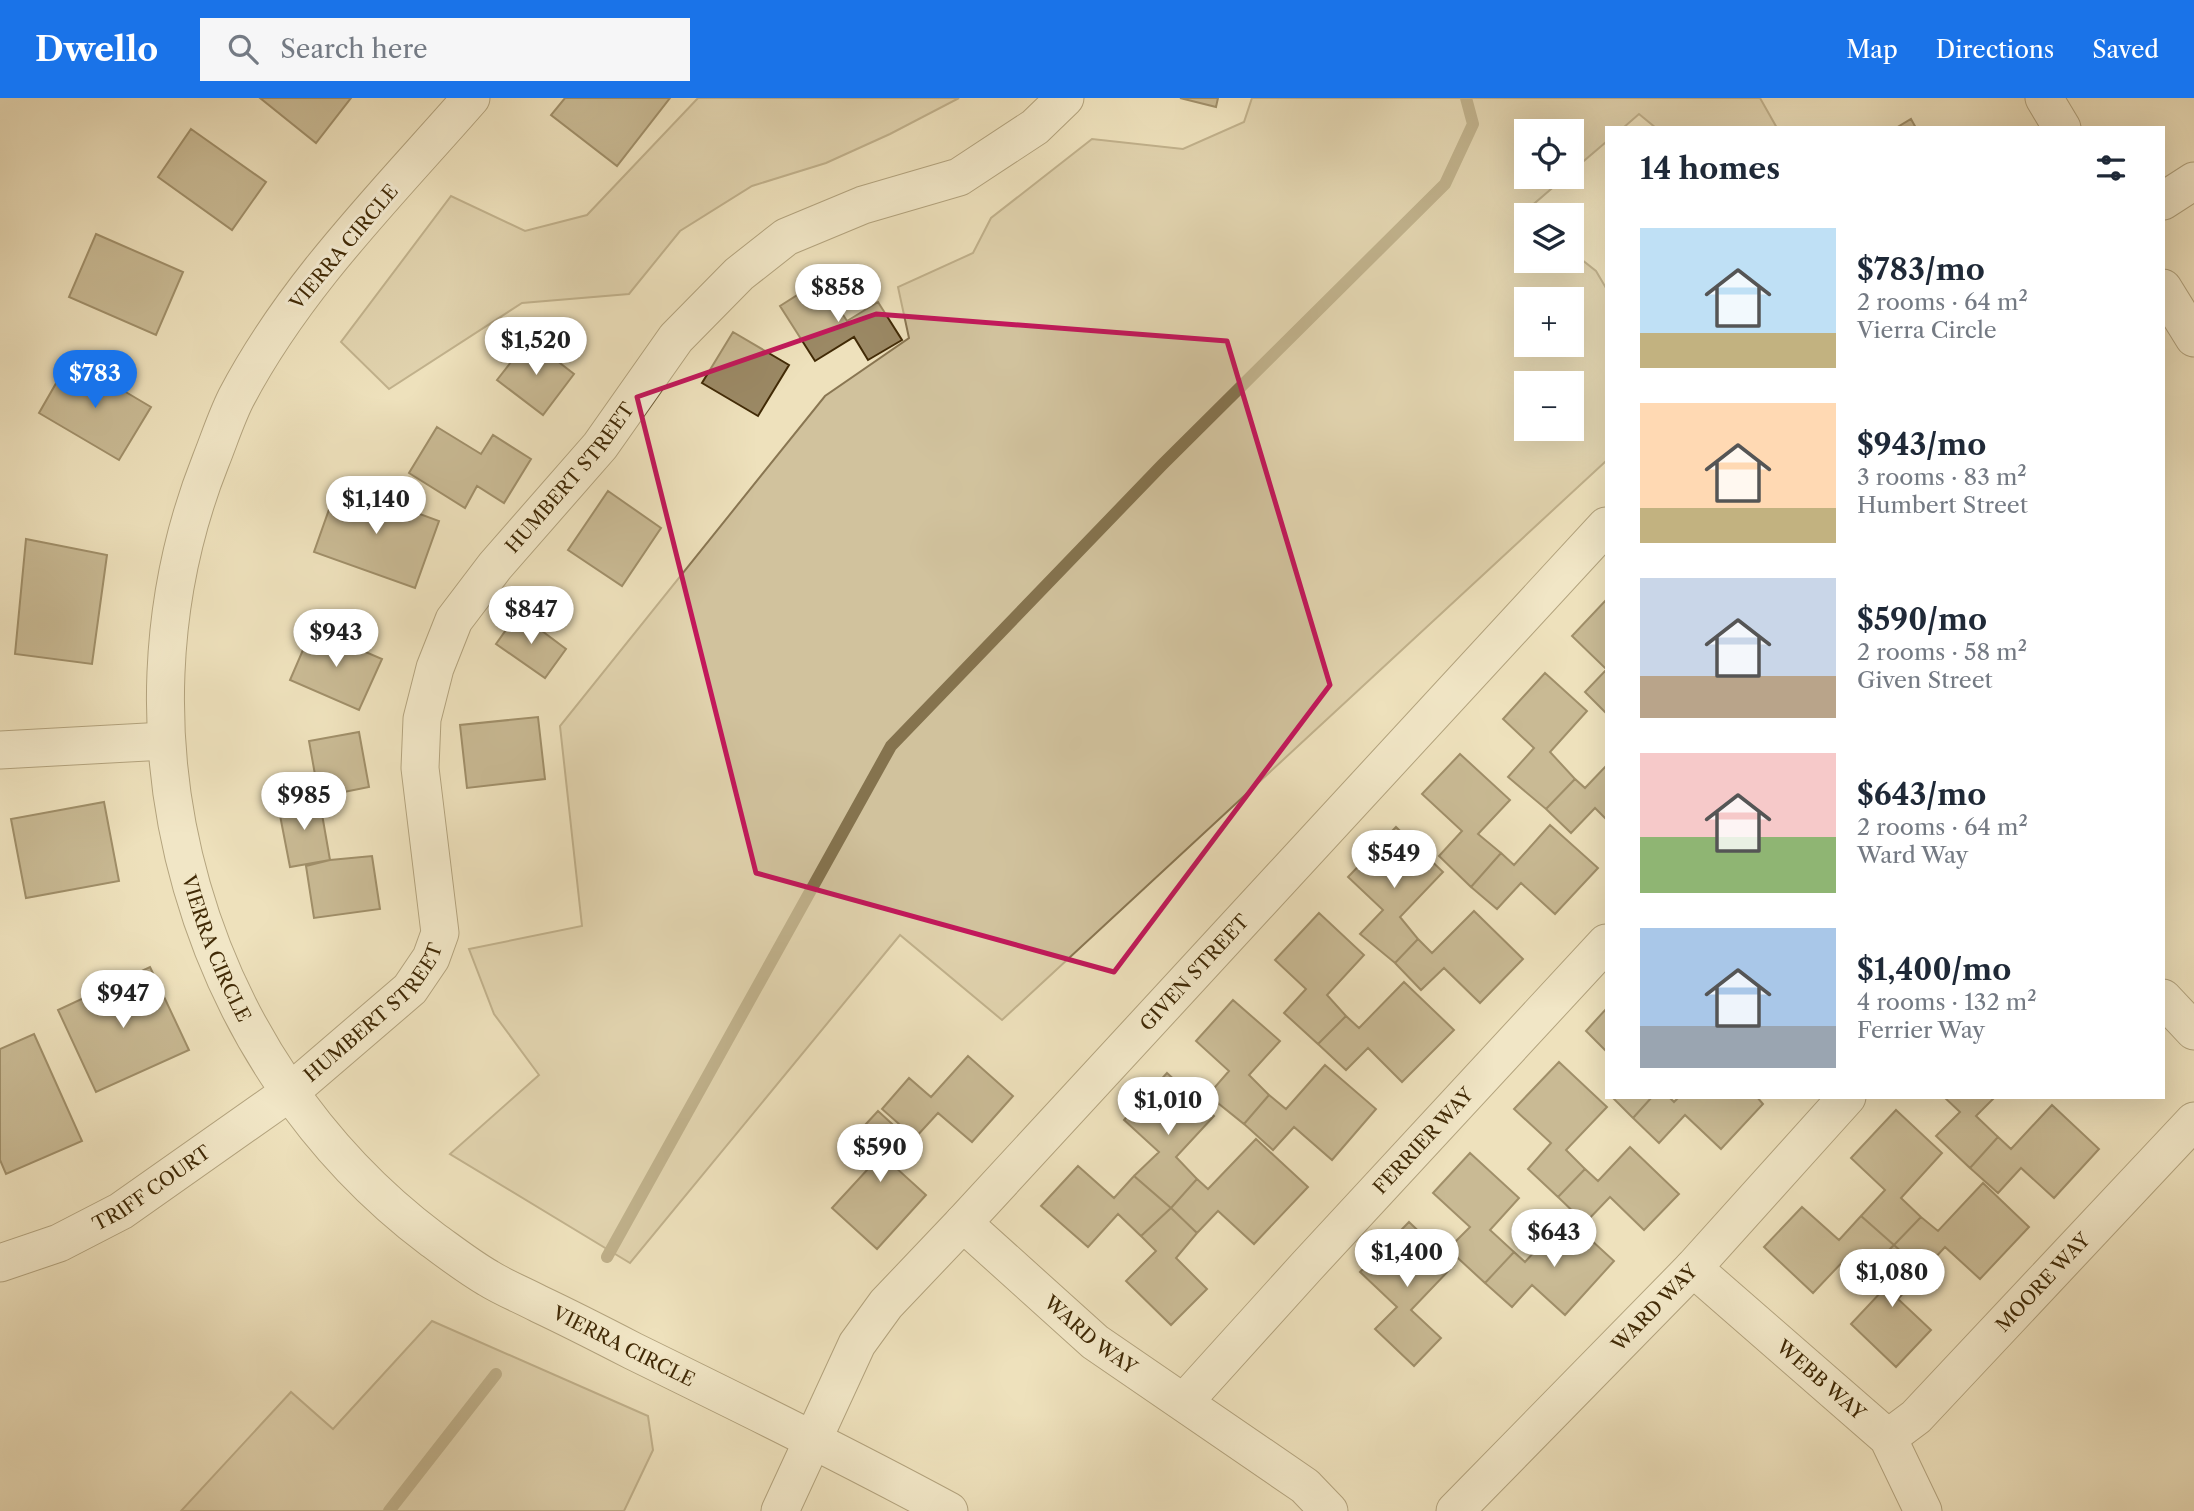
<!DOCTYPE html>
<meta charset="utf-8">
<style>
body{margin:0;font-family:"Libre Caslon Text",serif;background:#f6f6f7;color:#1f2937;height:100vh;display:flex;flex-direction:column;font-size:26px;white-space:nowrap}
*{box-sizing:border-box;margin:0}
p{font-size:23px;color:#747a83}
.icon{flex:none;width:38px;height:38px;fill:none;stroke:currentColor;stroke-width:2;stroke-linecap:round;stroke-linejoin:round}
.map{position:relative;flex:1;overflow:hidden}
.sheet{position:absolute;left:1605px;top:28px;width:560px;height:973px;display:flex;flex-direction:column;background:#fff;border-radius:0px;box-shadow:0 7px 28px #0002}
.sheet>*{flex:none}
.buttons{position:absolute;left:1514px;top:21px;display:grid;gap:14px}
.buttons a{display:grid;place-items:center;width:70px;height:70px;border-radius:0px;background:#fff;box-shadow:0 7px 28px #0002;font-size:35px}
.price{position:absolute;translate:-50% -60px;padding:0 16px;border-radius:24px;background:#fff;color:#222;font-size:23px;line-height:46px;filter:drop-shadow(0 2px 4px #0008)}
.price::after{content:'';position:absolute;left:50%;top:42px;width:21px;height:16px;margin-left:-10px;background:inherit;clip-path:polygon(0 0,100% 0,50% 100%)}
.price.on{background:#1a73e8;color:#fff}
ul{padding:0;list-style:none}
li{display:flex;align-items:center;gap:21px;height:175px;padding:0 35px}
li span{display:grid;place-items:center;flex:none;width:196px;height:140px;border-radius:0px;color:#555}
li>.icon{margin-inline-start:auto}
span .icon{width:84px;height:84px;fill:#fffc;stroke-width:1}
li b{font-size:30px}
h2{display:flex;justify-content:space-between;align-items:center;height:84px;padding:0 35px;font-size:30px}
header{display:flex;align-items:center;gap:42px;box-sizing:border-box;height:98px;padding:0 35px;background:#1a73e8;color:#fff}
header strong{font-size:33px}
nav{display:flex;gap:38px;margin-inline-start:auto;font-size:24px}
.search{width:490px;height:63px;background:#f6f6f7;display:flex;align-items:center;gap:18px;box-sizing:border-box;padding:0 24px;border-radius:0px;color:#747a83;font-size:26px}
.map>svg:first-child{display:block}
</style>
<header>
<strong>Dwello</strong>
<div class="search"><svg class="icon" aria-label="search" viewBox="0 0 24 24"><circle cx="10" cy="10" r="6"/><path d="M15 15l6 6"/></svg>Search here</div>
<nav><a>Map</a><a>Directions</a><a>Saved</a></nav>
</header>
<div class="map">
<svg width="2194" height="1413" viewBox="0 0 2194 1413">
<rect width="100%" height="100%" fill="#eee1bc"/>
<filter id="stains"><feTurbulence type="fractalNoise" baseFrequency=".00286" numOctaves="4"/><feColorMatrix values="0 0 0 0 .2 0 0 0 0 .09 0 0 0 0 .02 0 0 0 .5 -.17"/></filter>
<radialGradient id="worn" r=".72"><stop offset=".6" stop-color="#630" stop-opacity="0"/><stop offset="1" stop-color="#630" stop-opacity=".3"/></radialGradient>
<path fill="#d1c29d" stroke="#897652" stroke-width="2" fill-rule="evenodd" d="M698,0H959L890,36L826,65L752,88L680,133L629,196L522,205L389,291L341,244L451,98L525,133L587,117Z
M1252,0H1760L1777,30H1656L1639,16L1623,30H1606V44L1572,73V33H1526V79H1565L1521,117L1526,121V163H1572V154L1596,173L1606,190V363L1002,922L900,837L630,1165L450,1056L539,977L494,916L469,851L582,828L560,628L825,298L909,240L898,189L973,155L991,120L1092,41L1183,51L1244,24ZM1526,201H1572V247H1526ZM1526,285H1572V331H1526Z
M432,1223L648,1318L653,1352L624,1413H181L291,1294L333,1331Z"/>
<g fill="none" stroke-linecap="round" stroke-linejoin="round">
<path stroke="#85734e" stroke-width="12" d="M607,1159L891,648L1162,367L1445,86L1473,26L1466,0
M389,1413L496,1276"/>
</g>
<path fill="#9b8965" stroke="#412a06" stroke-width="2" d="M260,0H351L316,45Z
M565,0H670L617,68L551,17Z
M1180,0H1218L1216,9Z
M1911,21L1916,30H1896Z
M191,31L266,84L232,132L158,79Z
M96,136L183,174L156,237L69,199Z
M821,182L847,223L878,204L902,242L868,262L854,239L815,263L780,208Z
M733,234L789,267L758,318L702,285Z
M529,241L574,276L543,317L497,282Z
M70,261L151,309L119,362L39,315Z
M437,329L481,356L493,337L531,361L504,405L477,388L465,410L409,375Z
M338,386L439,423L415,490L314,454Z
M608,393L661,430L622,488L568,452Z
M26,441L107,457L92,566L15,556Z
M1606,502V571L1572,538Z
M518,515L566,551L545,580L496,546Z
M312,531L382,561L359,612L290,582Z
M1606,572V615L1585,594Z
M1545,575L1587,613L1550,654L1575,681L1546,711L1508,679L1534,650L1503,621Z
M538,619L545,681L467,690L460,627Z
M359,634L369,689L319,699L309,643Z
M1460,656L1510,702L1478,736L1501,755L1471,789L1439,758L1462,733L1422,696Z
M1606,668V721L1595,710L1571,735L1546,711L1575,681L1585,690Z
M319,699L330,762L290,769L278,707Z
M104,704L119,783L26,800L11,721Z
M1550,727L1598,770L1555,816L1521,785L1497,811L1471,789L1501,755L1514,767Z
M1396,729L1443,774L1400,819L1418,841L1395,865L1360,836L1383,812L1348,779Z
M372,758L380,811L314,820L306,768L330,762Z
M1474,813L1523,861L1480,905L1444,870L1421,892L1395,865L1418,841L1432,855Z
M1319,815L1364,857L1327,897L1346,918L1318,946L1284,915L1306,891L1275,862Z
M150,869L189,952L96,994L58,912Z
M1404,884L1454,932L1402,984L1368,950L1346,972L1318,946L1346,918L1359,930Z
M1233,902L1280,943L1249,977L1269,997L1244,1026L1208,997L1229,973L1196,943Z
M1606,911V953L1586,933Z
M34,936L82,1043L6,1076L0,1062V951Z
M968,958L1013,998L972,1044L938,1015L915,1040L882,1011L909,980L931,999Z
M1559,964L1607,1009L1566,1052L1585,1071L1558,1099L1528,1071L1551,1045L1514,1011Z
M1325,967L1376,1011L1332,1062L1294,1029L1273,1052L1244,1026L1269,997L1286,1011Z
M1167,975L1214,1018L1176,1059L1197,1081L1171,1110L1134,1078L1159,1054L1124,1022Z
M1612,999H1652L1633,1020Z
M1652,999H1669L1674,1004L1679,999H1757L1763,1006L1721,1051L1685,1017L1659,1045L1633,1020Z
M1944,999H1995L1976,1018L1998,1039L1970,1070L1936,1038L1960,1014Z
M2052,1007L2099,1051L2054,1100L2021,1070L1998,1095L1970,1070L1998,1039L2011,1051Z
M1896,1012L1942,1055L1901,1100L1921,1119L1894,1147L1861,1118L1885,1092L1851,1060Z
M878,1013L914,1046L895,1069L926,1097L877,1151L832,1110L868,1071L859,1062L867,1053L853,1040Z
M1256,1041L1308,1089L1254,1146L1218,1113L1197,1135L1171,1110L1197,1081L1208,1091Z
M1630,1049L1679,1096L1644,1132L1610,1099L1585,1125L1558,1099L1585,1071L1598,1083Z
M1470,1055L1519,1100L1490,1132L1514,1154L1485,1185L1448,1151L1470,1129L1433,1095Z
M1078,1068L1114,1100L1134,1078L1171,1110L1141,1138L1118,1116L1088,1149L1041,1108Z
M1983,1085L2029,1129L1980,1181L1945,1149L1923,1173L1894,1147L1921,1119L1938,1133Z
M1802,1109L1839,1142L1861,1118L1894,1147L1866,1175L1849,1157L1813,1195L1764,1149Z
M1171,1110L1197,1135L1176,1160L1207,1191L1171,1227L1126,1183L1156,1153L1141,1138Z
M1566,1119L1614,1163L1565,1217L1532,1187L1512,1209L1485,1185L1514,1154L1525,1164Z
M1409,1124L1454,1167L1411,1212L1441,1240L1414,1268L1375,1231L1397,1209L1360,1174Z
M1894,1147L1923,1173L1898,1201L1931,1232L1896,1269L1851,1226L1883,1192L1866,1175Z"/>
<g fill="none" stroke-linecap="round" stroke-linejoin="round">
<g stroke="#6c5834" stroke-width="39">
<g id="minor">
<path id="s1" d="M471,0C388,95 295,187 236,300C226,320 219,342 211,362C101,638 196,964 433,1142C451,1155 469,1169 488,1180C504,1190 522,1197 539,1206C571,1221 602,1237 633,1253C739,1305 845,1357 949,1413"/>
<path d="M2044,0L2062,30"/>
<path d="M2163,103L2194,83"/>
<path d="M2163,190L2194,240"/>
<path d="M0,652L165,643"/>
<path d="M2163,900L2194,933"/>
<path id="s2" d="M963,1125L1095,1244L1305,1388L1329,1413"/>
<path id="s3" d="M0,1165L59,1145L121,1113L290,994L410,891L431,860L440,835L420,670L422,621L435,570L454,522L495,468L600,348L676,240L739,176L786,139L863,107L959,79L1035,29L1065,0"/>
<path id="s4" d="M1693,1170L1888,1340L1923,1413"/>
<path id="s5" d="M1184,1304L1307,1168L1606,845"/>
<path id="s6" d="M1888,1340L1916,1319L2194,1023"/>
<path id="s7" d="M780,1413L857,1246L886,1206L963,1125L1606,428"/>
<path id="s8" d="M1455,1413L1693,1170L1847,999"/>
</g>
</g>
<use href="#minor" stroke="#f4ecd3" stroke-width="37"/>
</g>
<path d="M0 0H2194V1413H0ZM876,216L1227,243L1330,587L1114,874L756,775L637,299Z" fill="#eee1bc" fill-opacity=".55" fill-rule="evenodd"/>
<path fill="none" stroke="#c2185b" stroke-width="5" stroke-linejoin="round" d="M876,216L1227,243L1330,587L1114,874L756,775L637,299Z"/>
<g text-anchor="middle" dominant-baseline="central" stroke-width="6" stroke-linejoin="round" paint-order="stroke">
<g font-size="19" fill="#412a06" stroke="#f4ecd3">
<text transform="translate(344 149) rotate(-50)">VIERRA CIRCLE</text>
<text stroke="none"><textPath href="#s3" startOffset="1064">HUMBERT STREET</textPath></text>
<text stroke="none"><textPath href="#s1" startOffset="950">VIERRA CIRCLE</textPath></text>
<text stroke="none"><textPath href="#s7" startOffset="686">GIVEN STREET</textPath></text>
<text stroke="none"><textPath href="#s3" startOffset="455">HUMBERT STREET</textPath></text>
<text stroke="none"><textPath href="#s5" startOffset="354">FERRIER WAY</textPath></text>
<text stroke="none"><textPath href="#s3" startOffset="170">TRIFF COURT</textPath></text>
<text stroke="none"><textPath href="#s6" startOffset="220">MOORE WAY</textPath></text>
<text stroke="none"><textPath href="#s8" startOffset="285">WARD WAY</textPath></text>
<text stroke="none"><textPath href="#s2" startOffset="170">WARD WAY</textPath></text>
<text stroke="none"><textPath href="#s1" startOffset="1538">VIERRA CIRCLE</textPath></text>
<text stroke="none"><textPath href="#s4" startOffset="170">WEBB WAY</textPath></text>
</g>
</g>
<rect width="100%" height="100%" filter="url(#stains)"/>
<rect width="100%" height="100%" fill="url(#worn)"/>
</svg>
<div class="buttons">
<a><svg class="icon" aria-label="locate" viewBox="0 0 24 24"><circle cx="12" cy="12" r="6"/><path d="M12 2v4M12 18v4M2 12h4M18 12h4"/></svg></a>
<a><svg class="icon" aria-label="layers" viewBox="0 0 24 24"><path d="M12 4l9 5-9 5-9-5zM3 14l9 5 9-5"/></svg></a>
<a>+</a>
<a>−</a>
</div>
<b class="price" style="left:838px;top:226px">$858</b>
<b class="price" style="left:536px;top:279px">$1,520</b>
<b class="price on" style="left:95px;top:312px">$783</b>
<b class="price" style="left:376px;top:438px">$1,140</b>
<b class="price" style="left:531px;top:548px">$847</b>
<b class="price" style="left:336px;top:571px">$943</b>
<b class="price" style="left:304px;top:734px">$985</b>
<b class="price" style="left:1394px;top:792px">$549</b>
<b class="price" style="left:123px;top:932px">$947</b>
<b class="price" style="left:1168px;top:1039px">$1,010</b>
<b class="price" style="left:880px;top:1086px">$590</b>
<b class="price" style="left:1554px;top:1171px">$643</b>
<b class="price" style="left:1407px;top:1191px">$1,400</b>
<b class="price" style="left:1892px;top:1211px">$1,080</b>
<section class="sheet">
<h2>14 homes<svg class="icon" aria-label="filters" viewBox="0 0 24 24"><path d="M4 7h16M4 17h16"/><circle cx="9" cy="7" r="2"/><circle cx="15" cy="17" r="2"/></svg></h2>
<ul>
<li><span style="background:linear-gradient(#bfe0f5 75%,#c2b280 0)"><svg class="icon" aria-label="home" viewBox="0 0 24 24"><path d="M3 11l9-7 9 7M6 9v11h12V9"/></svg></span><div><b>$783/mo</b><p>2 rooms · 64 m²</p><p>Vierra Circle</p></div></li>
<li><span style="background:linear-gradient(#ffd9b3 75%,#c2b280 0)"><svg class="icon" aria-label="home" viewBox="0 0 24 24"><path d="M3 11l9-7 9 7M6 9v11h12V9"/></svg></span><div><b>$943/mo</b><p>3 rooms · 83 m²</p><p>Humbert Street</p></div></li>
<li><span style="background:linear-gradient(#c9d6e8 70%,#b9a48a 0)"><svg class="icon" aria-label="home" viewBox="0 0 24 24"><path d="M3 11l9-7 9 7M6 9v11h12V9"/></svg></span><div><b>$590/mo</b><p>2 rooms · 58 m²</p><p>Given Street</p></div></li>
<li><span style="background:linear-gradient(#f6c9c9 60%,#8fb573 0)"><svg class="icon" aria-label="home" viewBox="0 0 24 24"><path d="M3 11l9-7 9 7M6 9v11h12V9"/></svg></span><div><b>$643/mo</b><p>2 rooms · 64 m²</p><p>Ward Way</p></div></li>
<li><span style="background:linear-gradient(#a9c7e8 70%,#9aa5b1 0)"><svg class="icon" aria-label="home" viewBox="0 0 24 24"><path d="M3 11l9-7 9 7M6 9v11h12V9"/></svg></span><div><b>$1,400/mo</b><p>4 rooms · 132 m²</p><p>Ferrier Way</p></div></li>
</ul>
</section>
</div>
